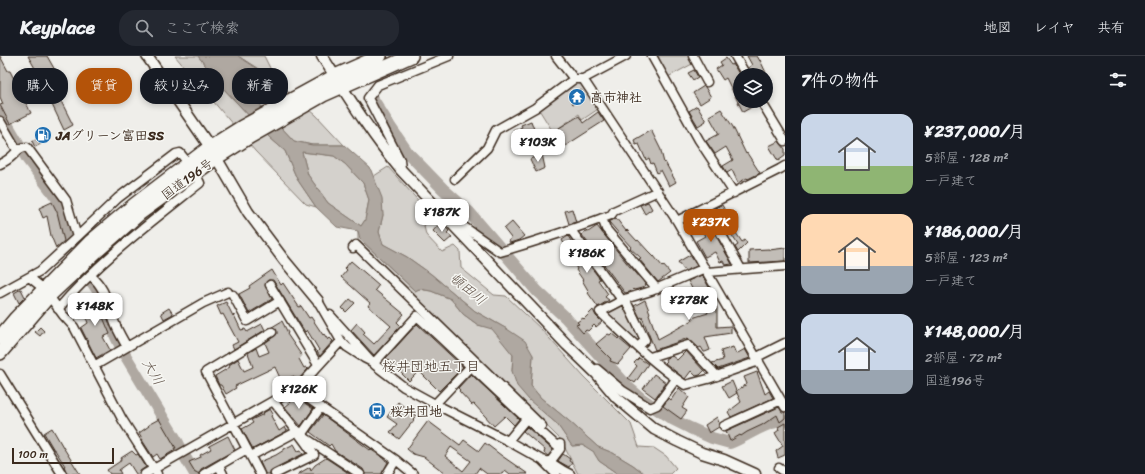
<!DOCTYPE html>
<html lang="ja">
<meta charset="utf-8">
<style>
body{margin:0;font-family:Sriracha,"Klee One",sans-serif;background:#242831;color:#f1f3f6;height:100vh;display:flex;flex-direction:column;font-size:15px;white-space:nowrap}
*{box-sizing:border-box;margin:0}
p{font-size:13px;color:#9ea1a6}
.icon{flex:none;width:22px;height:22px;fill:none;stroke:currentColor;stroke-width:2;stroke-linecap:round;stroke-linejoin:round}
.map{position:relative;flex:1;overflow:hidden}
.panel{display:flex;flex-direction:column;background:#171b24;width:360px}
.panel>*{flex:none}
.guide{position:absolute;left:12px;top:12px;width:380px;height:36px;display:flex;gap:8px}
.controls{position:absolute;left:733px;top:12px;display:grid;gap:8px}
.controls a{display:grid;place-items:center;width:40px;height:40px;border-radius:50%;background:#171b24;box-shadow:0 2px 6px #0003;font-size:20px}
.scale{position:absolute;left:12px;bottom:10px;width:102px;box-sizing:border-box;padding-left:4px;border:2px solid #3b2a1e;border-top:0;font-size:11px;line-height:14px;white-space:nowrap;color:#3b2a1e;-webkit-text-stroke:3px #f6f6f2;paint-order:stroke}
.price{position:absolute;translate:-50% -34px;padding:0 9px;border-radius:8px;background:#fff;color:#222;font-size:13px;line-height:26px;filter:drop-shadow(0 1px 2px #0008)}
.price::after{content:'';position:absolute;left:50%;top:24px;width:12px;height:9px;margin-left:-6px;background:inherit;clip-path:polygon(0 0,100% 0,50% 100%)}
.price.current{background:#b45309;color:#fff}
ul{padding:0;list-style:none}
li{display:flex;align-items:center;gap:12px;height:100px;padding:0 16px}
li span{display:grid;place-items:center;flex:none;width:112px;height:80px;border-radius:12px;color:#555}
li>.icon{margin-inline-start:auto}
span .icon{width:48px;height:48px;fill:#fffc;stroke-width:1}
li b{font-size:17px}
h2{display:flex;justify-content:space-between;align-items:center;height:48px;padding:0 16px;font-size:17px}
.chip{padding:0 14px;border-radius:16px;background:#171b24;box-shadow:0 2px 6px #0003;font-size:14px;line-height:36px}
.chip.current{background:#b45309;color:#fff}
header{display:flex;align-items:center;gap:24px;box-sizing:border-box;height:56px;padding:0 20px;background:#171b24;border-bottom:1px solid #363941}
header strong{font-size:19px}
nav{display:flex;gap:22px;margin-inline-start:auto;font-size:14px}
.search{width:280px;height:36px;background:#242831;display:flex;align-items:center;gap:10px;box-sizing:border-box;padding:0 14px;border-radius:16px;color:#9ea1a6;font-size:15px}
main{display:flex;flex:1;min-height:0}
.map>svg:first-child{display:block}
</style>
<header>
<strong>Keyplace</strong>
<div class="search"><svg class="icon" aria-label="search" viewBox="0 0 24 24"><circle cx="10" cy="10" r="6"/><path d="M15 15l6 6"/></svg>ここで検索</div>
<nav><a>地図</a><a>レイヤ</a><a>共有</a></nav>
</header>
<main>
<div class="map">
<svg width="785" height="418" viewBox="0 0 785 418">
<rect width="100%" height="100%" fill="#efeeea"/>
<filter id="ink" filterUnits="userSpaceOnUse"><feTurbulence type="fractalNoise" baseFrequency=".025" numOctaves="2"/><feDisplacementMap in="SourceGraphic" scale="8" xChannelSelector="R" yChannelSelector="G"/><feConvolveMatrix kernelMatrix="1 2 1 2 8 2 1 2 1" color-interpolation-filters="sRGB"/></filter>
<g filter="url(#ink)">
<path fill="#d4d1cc" stroke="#887e75" d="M175,0H198L223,32L269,81L285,95L297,123L316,151L306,148L255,95Z
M238,0H264L275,22L270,21L316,59L344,89H312L294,85L250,38L269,20Z
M654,0H690L694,7L666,22Z
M584,25L601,51L582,64L579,58L553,76L538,52L576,26Z
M302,96L334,100L345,108L363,127L369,144L365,164L361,170L328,147L308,119Z
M388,111L432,160L424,170L426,179L442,196L455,190L460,195L461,212L494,239L506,240L541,273L584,321L631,368L639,391L654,392L666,400L676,412L670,418H645L633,409L613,397L598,391L569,365L541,342L531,330L533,299L507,273L475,255L431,218L407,201L383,188L379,176L383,159L374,120Z
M358,175L360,183L415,235L419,233L431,235L451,243L463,258L478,269L493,272L513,299L512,315L544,357L557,368L572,390L583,389L595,396L599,405L618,418H578L561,384L435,260L358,187Z
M624,246L642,283L637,288L604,257Z"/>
<path fill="#afa8a1" stroke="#81766d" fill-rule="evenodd" d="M198,0H238L269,20L250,38L294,85L312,89H344L370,112L382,142L383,159L379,176L383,188L407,201L431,218L475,255L507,273L525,285L533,299L531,330L541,342L569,365L598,391L613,397L633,409L645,418H618L599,405L594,397V396L583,389L572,390L557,368L529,344L517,330L512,315L513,299L492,273L478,269L463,258L451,243L431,235L419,233L415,235L360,183L358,175L337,171L316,151L297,123L285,95L269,81L223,32ZM302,96L334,100L345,108L363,127L369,144L365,164L361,170L328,147L308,119Z"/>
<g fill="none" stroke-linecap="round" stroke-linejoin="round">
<path stroke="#afa8a1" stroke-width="12" d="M374,45L389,69L408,97L443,133L469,156L537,235L565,261L629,332L642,343L672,363L690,372L712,382L730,387C748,380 765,365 785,365
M0,56L28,104L59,145L64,172L69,181
M92,226L102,241L116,281L125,299L177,385L185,401L195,418"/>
</g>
<path fill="#c2bdb7" stroke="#3b2a1e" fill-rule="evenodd" d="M0,0L8,15H10L31,57L10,68L0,49L3,48L0,41Z
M28,0H47L60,23L52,27L73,69L64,74L47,38L49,37Z
M747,0H757L760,5V4L767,19H753L748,12L752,9Z
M726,2L731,9L733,8L739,18L735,21L740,31V45H756L757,48L743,56L726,22L723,24L716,13L722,9L720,6Z
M694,14L698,21L693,24L688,17Z
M704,30L705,31L711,41L700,48L693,37Z
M581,34L584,43L573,48L569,39Z
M697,50L706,65L698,70L689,55Z
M721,53L733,71L746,98L747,97L760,117L748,123L747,122L738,127L732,114L727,117L723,110L733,104L726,91L715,98L706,85L719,78L709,60Z
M598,56L604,65L565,90L558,78L561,76L559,72L579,60L583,67Z
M531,65L535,76L517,85L513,75L522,71L521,69Z
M651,74L661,94V95L664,107L665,106L676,126L669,130L661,114L657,117L653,107L651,108L649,102L646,104L639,88L636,89L634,84Z
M47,77L50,83L35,91L32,85Z
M779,85L785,93V100L778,105L769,90Z
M542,98L545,112L536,116L530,103Z
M52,146L57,156L64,185L56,192L51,180L47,160L43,162L39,152Z
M648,146L652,153L645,158L640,149Z
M722,149L737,176L736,177L742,186L745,184L747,187L738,196L735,191L738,189L715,152Z
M572,153L576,166L569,168L565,155Z
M616,162L626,175L627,174L637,185L638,184L648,195L654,201V200L662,210L663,209L670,217L658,226L639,203L641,202L630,192L631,191L621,180L609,166Z
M706,162L732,208L725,209L723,205L720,206L715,196L705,201L696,185L705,180L697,166Z
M441,166L449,175L447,177L452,181L445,187L433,175Z
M512,166L524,180L519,184L510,187L509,185L511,182L504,173Z
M597,170L630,211H631L646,229L642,232L634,234L633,233L630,236L625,237L582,179L585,175L588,176Z
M568,180L576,193L577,192L586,206H587L600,223L598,224L608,238L605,241L609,244L598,251L588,237L589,236L582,224H583L576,214L577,213L562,184Z
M785,192V205L749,207V194L769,193V194Z
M690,199L697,210L685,215L678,206Z
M351,205L379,229L375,234L404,258L397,266L401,270L374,299L351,274L357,267L365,276L363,278L374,288L391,270L368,250L370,247L341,221L347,214L345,212Z
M272,214L281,229L283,227L299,251L301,250L309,262L311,261L323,279L324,278L328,284L330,282L333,285L320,300L317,296L319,294L307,274L305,276L300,268L273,224H268L265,229L272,243L249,257L239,238L250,232L249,230Z
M702,219L710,233L709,234L717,252V271L731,270V277L705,281L710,294L705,296H704L701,291L699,292L688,282L678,286L655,294L642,261L640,262L634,250L645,244L650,257L649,258L658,283L693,264L692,262L708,257L699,239L696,240L688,225Z
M21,233L25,241L19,247L14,237Z
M92,241L97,253L102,250L106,258L102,259L110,278L103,281L110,294L96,302L81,272L88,267L80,246Z
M350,243L355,247L346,256L342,252Z
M226,246L233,260L234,259L241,274L245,273L247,276L262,268L265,274L234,293L232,289L238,286L223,258L221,259L217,250Z
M169,252L173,258L164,263L161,257Z
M593,254L596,260L602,266L596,271L594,269L588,275L586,274L583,277L576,269L579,268L577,266L583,262L584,263Z
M282,265L288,277L287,278L302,300L299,303L304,312L306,311L308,313L297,325L294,320L283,324L281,322H280L275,311L235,330L236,332L226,338L221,329H219L215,320L230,311L229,309L238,303L244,315L253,311L248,297L256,292L259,300L269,296L265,287L277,278L276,273L272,271Z
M417,268L463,311L439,335L419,315L409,325L386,302Z
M40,271L44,275L40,280L35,276Z
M612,277L631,293L618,308L610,305L611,303L596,288L608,278L610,279Z
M733,291L736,298L745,293L750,302L718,313L712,307L723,304L721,295Z
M686,295L704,315L700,319L696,320L691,315L685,323L665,307L667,305L665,304L666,302L672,300L677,304Z
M639,302L648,308L635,327L628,322L637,310L634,307Z
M757,316L765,338L769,335L773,342L731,361L728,356L741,346L736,335L747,328L744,321Z
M471,318L519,363L514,369L505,360L494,370L474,348L472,349L459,335L460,334L458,332Z
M654,318L666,327L655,342L643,333Z
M732,325L737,337L729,342L722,330Z
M679,332L689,341L682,352L687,355L681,363L663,350L669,342L671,344Z
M295,340L313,353L301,370L285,351L291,346L290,345Z
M398,346L416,360L413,363L414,364L399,383L390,376L397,368L387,361Z
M779,351L782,356H785V362L780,366L777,359L762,369L747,376L741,380L740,379L730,385L726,375Z
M270,353L273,358L271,360L279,375L285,371L287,375L253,393L242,373L253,367L251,364L264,358L263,357Z
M323,359L370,394V393L385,403V404L388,406L382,418H365L363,413L335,395L331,388L329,390L310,376Z
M717,361L719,367V371L709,377L705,369Z
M159,363L176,392H174L175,394L160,403L157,398L153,401L142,384H143L139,377L149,370L148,369Z
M428,365L460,389L464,384L479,395L485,387L502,400L528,418H510L505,414L502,418H487L479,412L475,418H446L424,401L413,398L407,393ZM451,391L471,405L463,415L445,400Z
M785,367V399L778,402L776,395L783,390L775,377L779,374L778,371Z
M527,371L553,394L548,400L544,397L545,394L523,375Z
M52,372L63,391L80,418H67L64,410H65L55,394H54L44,377Z
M228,380L235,394L201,413L199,418L196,416H195L189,406L201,401L200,399L211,393L209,390Z
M294,388L298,395L301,394L303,398L273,413L270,415V418H265L260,406L276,399L284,394V393Z
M132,395L136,399L138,398L146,411L140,415V418H136L129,407L119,414L121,418H110L107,414L122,404L121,402Z
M563,398L570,403L569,405L572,407L569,411L558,405Z
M326,402L350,418H298L310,411L311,414L315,409Z"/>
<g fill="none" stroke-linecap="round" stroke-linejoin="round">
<g stroke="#3b2a1e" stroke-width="11">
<path id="minor" d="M556,0L574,23H583L626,0
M652,0L699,84L734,137
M693,0L707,26
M735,0L746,19
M583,23L677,165L785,351
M761,45L785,85
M0,65L17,94
M0,108C4,106 8,104 11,101C17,96 19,91 27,91L66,144L77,181L40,215L29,221
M401,114L400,104L368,42L378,29L449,0
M455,123L487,92L496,74L535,52L574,23
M706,151L741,213
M602,162L606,173L657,233
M449,164L460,168L500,196C537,185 574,173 611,159L614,155L658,135
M677,165L780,113L785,110
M571,174L622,244
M77,181L118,142L176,98L180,97L184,102
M353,192L356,189L542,370
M705,212L651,235L625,243L600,256C628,282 654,308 685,329L708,323L759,305
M707,216L785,210
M90,219C106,232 107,247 114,265C117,274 122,282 127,291
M270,229L318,309
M0,237L29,221L44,233L63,259L74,271L122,363L157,418
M233,239L247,265L280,245
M625,243L645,284L638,291
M318,245L341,285L347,291L364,302L374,307L417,260C465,304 511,350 560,393
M58,253C99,205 151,166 200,127L198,123
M330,259L375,309L404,331L435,348L471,310
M650,301L688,289L717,320
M757,301L785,287
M94,310L203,247L228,236
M597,313L623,335L650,352L657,349L676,323
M0,318L62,418
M296,334L396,404L413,418
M273,345C287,363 302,380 314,399L275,418
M435,348L508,385L526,363
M321,351L301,379L360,418
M724,370L781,344
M508,385L542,404L556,418
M251,400L298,375
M542,404L550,406L560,393V388
M550,406L564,415L570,418
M219,410L223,418
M779,412L785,416
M145,418L273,345L296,334L341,285
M204,418L247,393
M260,418L206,316L272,276
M387,418L396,404"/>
</g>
<g stroke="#3b2a1e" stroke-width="13">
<path id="tertiary" d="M147,0L210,91L248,156L284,204L318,245
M322,0C347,39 371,78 401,114L567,289L597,318L617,342L654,373L677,385L702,397L724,404L755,418"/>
</g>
<g stroke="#3b2a1e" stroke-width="16">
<path id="trunk" d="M0,281L16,262L90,186L134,149L210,91L242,71L335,20L380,0
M0,297L49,240L97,195L139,158L216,102L251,80L323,39L411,0"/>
</g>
<use href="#minor" stroke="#f6f6f2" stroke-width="8"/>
<use href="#tertiary" stroke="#f6f6f2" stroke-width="10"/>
<use href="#trunk" stroke="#f6f6f2" stroke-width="13"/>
</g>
</g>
<defs>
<g id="temple-disc" transform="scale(0.9)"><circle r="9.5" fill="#1f6fb2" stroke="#f6f6f2"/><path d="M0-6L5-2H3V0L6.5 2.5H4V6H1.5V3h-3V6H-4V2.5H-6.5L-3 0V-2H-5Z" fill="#fff"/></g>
<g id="fuel-disc" transform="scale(0.9)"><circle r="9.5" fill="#1f6fb2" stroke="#f6f6f2"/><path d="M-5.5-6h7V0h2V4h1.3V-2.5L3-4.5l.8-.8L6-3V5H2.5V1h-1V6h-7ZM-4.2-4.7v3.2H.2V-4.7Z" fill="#fff"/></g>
<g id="bus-disc" transform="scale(0.9)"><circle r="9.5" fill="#1f6fb2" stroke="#f6f6f2"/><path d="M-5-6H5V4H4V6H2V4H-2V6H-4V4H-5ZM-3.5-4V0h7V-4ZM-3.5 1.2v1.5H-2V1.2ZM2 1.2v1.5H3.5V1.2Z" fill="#fff"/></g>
</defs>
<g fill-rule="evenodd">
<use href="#temple-disc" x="577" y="41"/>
<use href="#fuel-disc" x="43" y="79"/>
<use href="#bus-disc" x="377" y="355"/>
</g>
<g text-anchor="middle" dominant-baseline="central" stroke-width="3" stroke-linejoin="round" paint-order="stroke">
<g font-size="13" font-weight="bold" fill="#3b2a1e" stroke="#f6f6f2" text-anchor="start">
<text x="590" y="41">高市神社</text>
<text x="56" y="79">JAグリーン富田SS</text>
<text x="390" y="355">桜井団地</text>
</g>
<g font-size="13" fill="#3b2a1e" stroke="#f6f6f2">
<text transform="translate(187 123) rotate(-36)">国道196号</text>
</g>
<g font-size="14" font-style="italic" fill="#64564c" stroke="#f6f6f2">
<text transform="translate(468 233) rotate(39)">頓田川</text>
<text transform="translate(153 316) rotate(60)">大川</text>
</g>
<g font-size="14" fill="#3b2a1e" stroke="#f6f6f2">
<text x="431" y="310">桜井団地五丁目</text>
</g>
</g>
</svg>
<div class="controls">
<a><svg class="icon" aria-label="layers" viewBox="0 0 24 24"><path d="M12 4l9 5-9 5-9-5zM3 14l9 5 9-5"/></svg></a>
</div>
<div class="scale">100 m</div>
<b class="price" style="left:538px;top:107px">¥103K</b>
<b class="price" style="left:442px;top:177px">¥187K</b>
<b class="price current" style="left:711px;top:187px">¥237K</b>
<b class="price" style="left:587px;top:218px">¥186K</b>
<b class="price" style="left:689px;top:265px">¥278K</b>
<b class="price" style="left:95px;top:271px">¥148K</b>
<b class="price" style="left:299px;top:354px">¥126K</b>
<div class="guide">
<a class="chip">購入</a>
<a class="chip current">賃貸</a>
<a class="chip">絞り込み</a>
<a class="chip">新着</a>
</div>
</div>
<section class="panel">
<h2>7件の物件<svg class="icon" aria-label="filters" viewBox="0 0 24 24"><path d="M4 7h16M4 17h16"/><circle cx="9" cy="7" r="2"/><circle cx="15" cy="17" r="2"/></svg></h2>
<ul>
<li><span style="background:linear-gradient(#c9d6e8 65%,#8fb573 0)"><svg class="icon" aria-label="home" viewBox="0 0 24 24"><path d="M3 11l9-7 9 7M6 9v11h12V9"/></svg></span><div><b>¥237,000/月</b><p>5部屋 · 128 m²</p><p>一戸建て</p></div></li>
<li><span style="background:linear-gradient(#ffd9b3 65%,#9aa5b1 0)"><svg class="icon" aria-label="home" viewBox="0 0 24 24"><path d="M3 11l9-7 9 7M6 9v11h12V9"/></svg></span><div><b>¥186,000/月</b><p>5部屋 · 123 m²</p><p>一戸建て</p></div></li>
<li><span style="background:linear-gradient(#c9d6e8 70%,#9aa5b1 0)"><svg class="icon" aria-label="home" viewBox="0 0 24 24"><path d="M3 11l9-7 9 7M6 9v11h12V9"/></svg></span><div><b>¥148,000/月</b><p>2部屋 · 72 m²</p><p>国道196号</p></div></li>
</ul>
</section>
</main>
